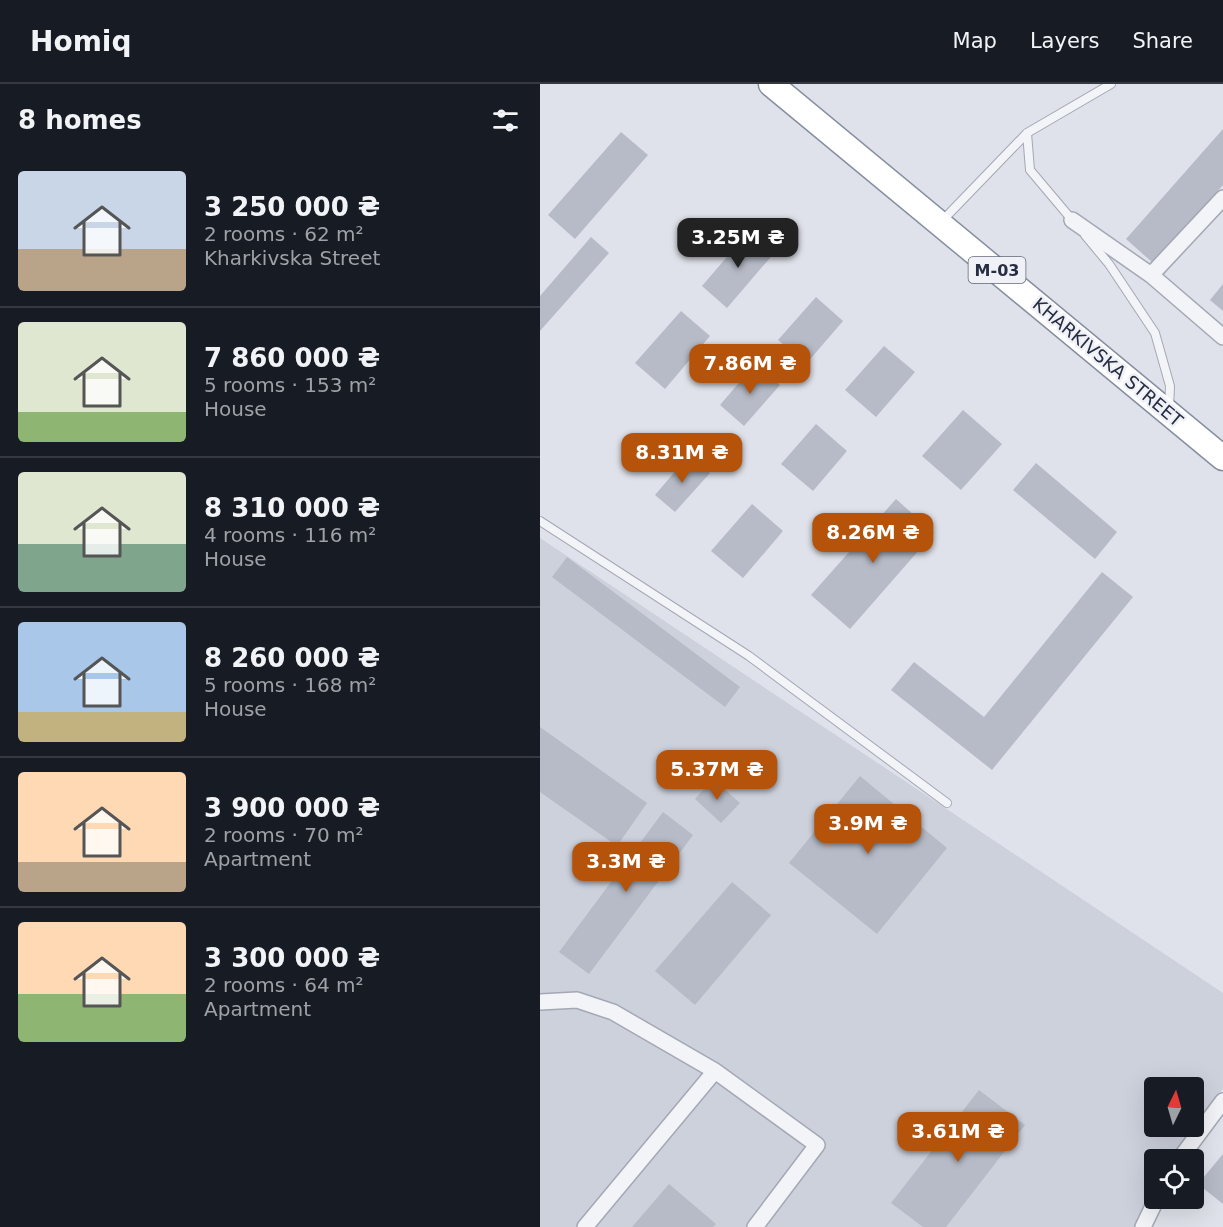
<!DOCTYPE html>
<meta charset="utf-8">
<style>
body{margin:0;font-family:"DejaVu Sans",sans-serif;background:#242831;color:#f1f3f6;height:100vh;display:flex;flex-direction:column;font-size:22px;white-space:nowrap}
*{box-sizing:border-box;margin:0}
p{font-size:20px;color:#9ea1a6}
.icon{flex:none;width:33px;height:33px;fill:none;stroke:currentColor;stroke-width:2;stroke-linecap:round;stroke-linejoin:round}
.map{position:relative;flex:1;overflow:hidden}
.details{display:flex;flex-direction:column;background:#171b24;width:540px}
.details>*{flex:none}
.needle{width:39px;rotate:5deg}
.buttons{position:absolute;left:604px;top:993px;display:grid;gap:12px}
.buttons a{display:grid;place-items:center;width:60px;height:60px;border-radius:6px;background:#171b24;box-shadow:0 6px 24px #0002;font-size:30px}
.price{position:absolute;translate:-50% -51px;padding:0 14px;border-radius:12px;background:#b45309;color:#fff;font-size:20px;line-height:39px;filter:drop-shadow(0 2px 3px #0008)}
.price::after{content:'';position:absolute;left:50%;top:36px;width:18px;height:14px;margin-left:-9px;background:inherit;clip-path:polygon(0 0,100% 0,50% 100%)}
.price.on{background:#222;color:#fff}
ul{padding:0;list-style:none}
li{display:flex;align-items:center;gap:18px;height:150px;padding:0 18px}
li+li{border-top:2px solid #363941}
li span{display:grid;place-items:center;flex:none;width:168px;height:120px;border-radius:6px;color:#555}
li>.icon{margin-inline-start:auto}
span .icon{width:72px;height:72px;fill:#fffc;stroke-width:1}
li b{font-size:26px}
h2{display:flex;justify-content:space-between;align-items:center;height:72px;padding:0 18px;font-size:26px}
header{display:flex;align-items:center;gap:36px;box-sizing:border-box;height:84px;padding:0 30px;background:#171b24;border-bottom:2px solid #363941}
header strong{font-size:28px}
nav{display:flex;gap:33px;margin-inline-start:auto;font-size:21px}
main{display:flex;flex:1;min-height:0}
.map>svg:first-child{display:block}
</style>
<header>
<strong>Homiq</strong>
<nav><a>Map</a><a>Layers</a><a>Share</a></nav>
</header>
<main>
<section class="details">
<h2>8 homes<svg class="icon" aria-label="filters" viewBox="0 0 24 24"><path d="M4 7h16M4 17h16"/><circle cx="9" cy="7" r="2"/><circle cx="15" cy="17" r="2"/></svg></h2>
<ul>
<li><span style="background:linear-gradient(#c9d6e8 65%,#b9a48a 0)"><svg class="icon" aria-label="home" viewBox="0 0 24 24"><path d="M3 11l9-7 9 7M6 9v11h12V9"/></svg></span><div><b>3 250 000 ₴</b><p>2 rooms · 62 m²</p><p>Kharkivska Street</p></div></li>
<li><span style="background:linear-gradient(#dfe7d0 75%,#8fb573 0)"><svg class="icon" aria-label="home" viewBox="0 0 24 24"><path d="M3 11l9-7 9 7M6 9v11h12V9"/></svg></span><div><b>7 860 000 ₴</b><p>5 rooms · 153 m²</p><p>House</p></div></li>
<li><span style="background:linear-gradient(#dfe7d0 60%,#7fa58c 0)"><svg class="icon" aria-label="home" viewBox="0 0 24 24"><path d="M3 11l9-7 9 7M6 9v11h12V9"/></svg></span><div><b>8 310 000 ₴</b><p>4 rooms · 116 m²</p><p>House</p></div></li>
<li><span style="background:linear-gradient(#a9c7e8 75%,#c2b280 0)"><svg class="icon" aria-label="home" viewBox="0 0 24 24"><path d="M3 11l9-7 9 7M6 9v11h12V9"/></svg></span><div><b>8 260 000 ₴</b><p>5 rooms · 168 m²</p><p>House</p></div></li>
<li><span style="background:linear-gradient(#ffd9b3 75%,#b9a48a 0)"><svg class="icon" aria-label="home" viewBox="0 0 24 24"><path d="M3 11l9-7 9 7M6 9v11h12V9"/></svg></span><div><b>3 900 000 ₴</b><p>2 rooms · 70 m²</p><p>Apartment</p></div></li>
<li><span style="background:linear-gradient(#ffd9b3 60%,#8fb573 0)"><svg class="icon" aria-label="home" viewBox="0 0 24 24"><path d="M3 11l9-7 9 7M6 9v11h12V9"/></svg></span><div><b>3 300 000 ₴</b><p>2 rooms · 64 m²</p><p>Apartment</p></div></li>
</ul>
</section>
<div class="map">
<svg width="683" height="1143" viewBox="0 0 683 1143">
<rect width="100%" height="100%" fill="#dfe2ea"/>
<path fill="#cdd1dc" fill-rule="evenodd" d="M0,454L683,909V1004L639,1075L615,1076V1114L598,1143H0ZM615,1004H654V1042H615Z"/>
<path fill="#b6bbc7" d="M683,45V101L613,179L586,155Z
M81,48L108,71L35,155L8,131Z
M210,146L235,168L187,224L162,202Z
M51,153L69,169L0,247V212Z
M683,200V227L670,216Z
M276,213L303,237L266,280L238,256Z
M141,227L170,252L125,305L95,279Z
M344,262L375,288L336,333L305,306Z
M215,280L240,301L204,342L180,321Z
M423,326L462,360L421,406L382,372Z
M276,340L307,367L273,407L241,380Z
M149,371L170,389L135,428L115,411Z
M496,379L577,448L555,475L473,406Z
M356,415L394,449L310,545L271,511Z
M212,420L243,447L203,494L171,467Z
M27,473L200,603L185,623L12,493Z
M562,488L593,513L452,686L351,606L374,578L444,633Z
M0,643L107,719L77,762L0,708Z
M320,692L407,764L337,850L249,779Z
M173,695L200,719L181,739L155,715Z
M123,728L153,751L49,890L19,868Z
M192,798L231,831L155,921L115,887Z
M439,1006L485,1041L406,1143H383L351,1119Z
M683,1070V1120L658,1100Z
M129,1100L176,1140L173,1143H92Z"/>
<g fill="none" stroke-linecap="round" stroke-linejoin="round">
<g stroke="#a4a8b4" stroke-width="10">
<path id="service" d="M487,49L490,86L533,137
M401,138L487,49L571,0
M545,151L569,180L615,249L630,302L629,324
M0,437L209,572L407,719"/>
</g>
<g stroke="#a4a8b4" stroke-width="18">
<path id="minor" d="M532,136L611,191L683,253
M611,191L683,114
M0,918L37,916L73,928L175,987L277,1061L215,1143
M639,1076L683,1017
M45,1143L175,987
M603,1143L617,1114"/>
</g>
<g stroke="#858ea1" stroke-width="27">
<path id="trunk" d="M231,0L683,374"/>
</g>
<use href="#service" stroke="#f2f4f7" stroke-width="8"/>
<use href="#minor" stroke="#f2f4f7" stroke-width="15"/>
<use href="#trunk" stroke="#fff" stroke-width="24"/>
</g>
<g text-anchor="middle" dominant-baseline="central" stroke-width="5" stroke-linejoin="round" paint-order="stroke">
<rect fill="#eff1f7" stroke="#636878" stroke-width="1.5" x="428.5" y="173" width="57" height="26" rx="4.5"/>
<g font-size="16" font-weight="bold" fill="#272e42">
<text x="457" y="186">М-03</text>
</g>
<g font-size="18" fill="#272e42" stroke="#eff1f7">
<text transform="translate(568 278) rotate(40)">KHARKIVSKA STREET</text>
</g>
</g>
</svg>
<div class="buttons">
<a><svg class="needle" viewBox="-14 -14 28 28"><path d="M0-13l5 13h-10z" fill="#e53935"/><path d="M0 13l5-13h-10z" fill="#9ea1a6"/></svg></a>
<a><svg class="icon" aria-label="locate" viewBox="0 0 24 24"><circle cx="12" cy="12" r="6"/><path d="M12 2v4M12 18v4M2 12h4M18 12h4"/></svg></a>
</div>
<b class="price on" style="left:198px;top:185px">3.25M ₴</b>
<b class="price" style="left:210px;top:311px">7.86M ₴</b>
<b class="price" style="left:142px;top:400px">8.31M ₴</b>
<b class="price" style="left:333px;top:480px">8.26M ₴</b>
<b class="price" style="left:177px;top:717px">5.37M ₴</b>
<b class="price" style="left:328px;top:771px">3.9M ₴</b>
<b class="price" style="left:86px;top:809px">3.3M ₴</b>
<b class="price" style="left:418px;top:1079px">3.61M ₴</b>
</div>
</main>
